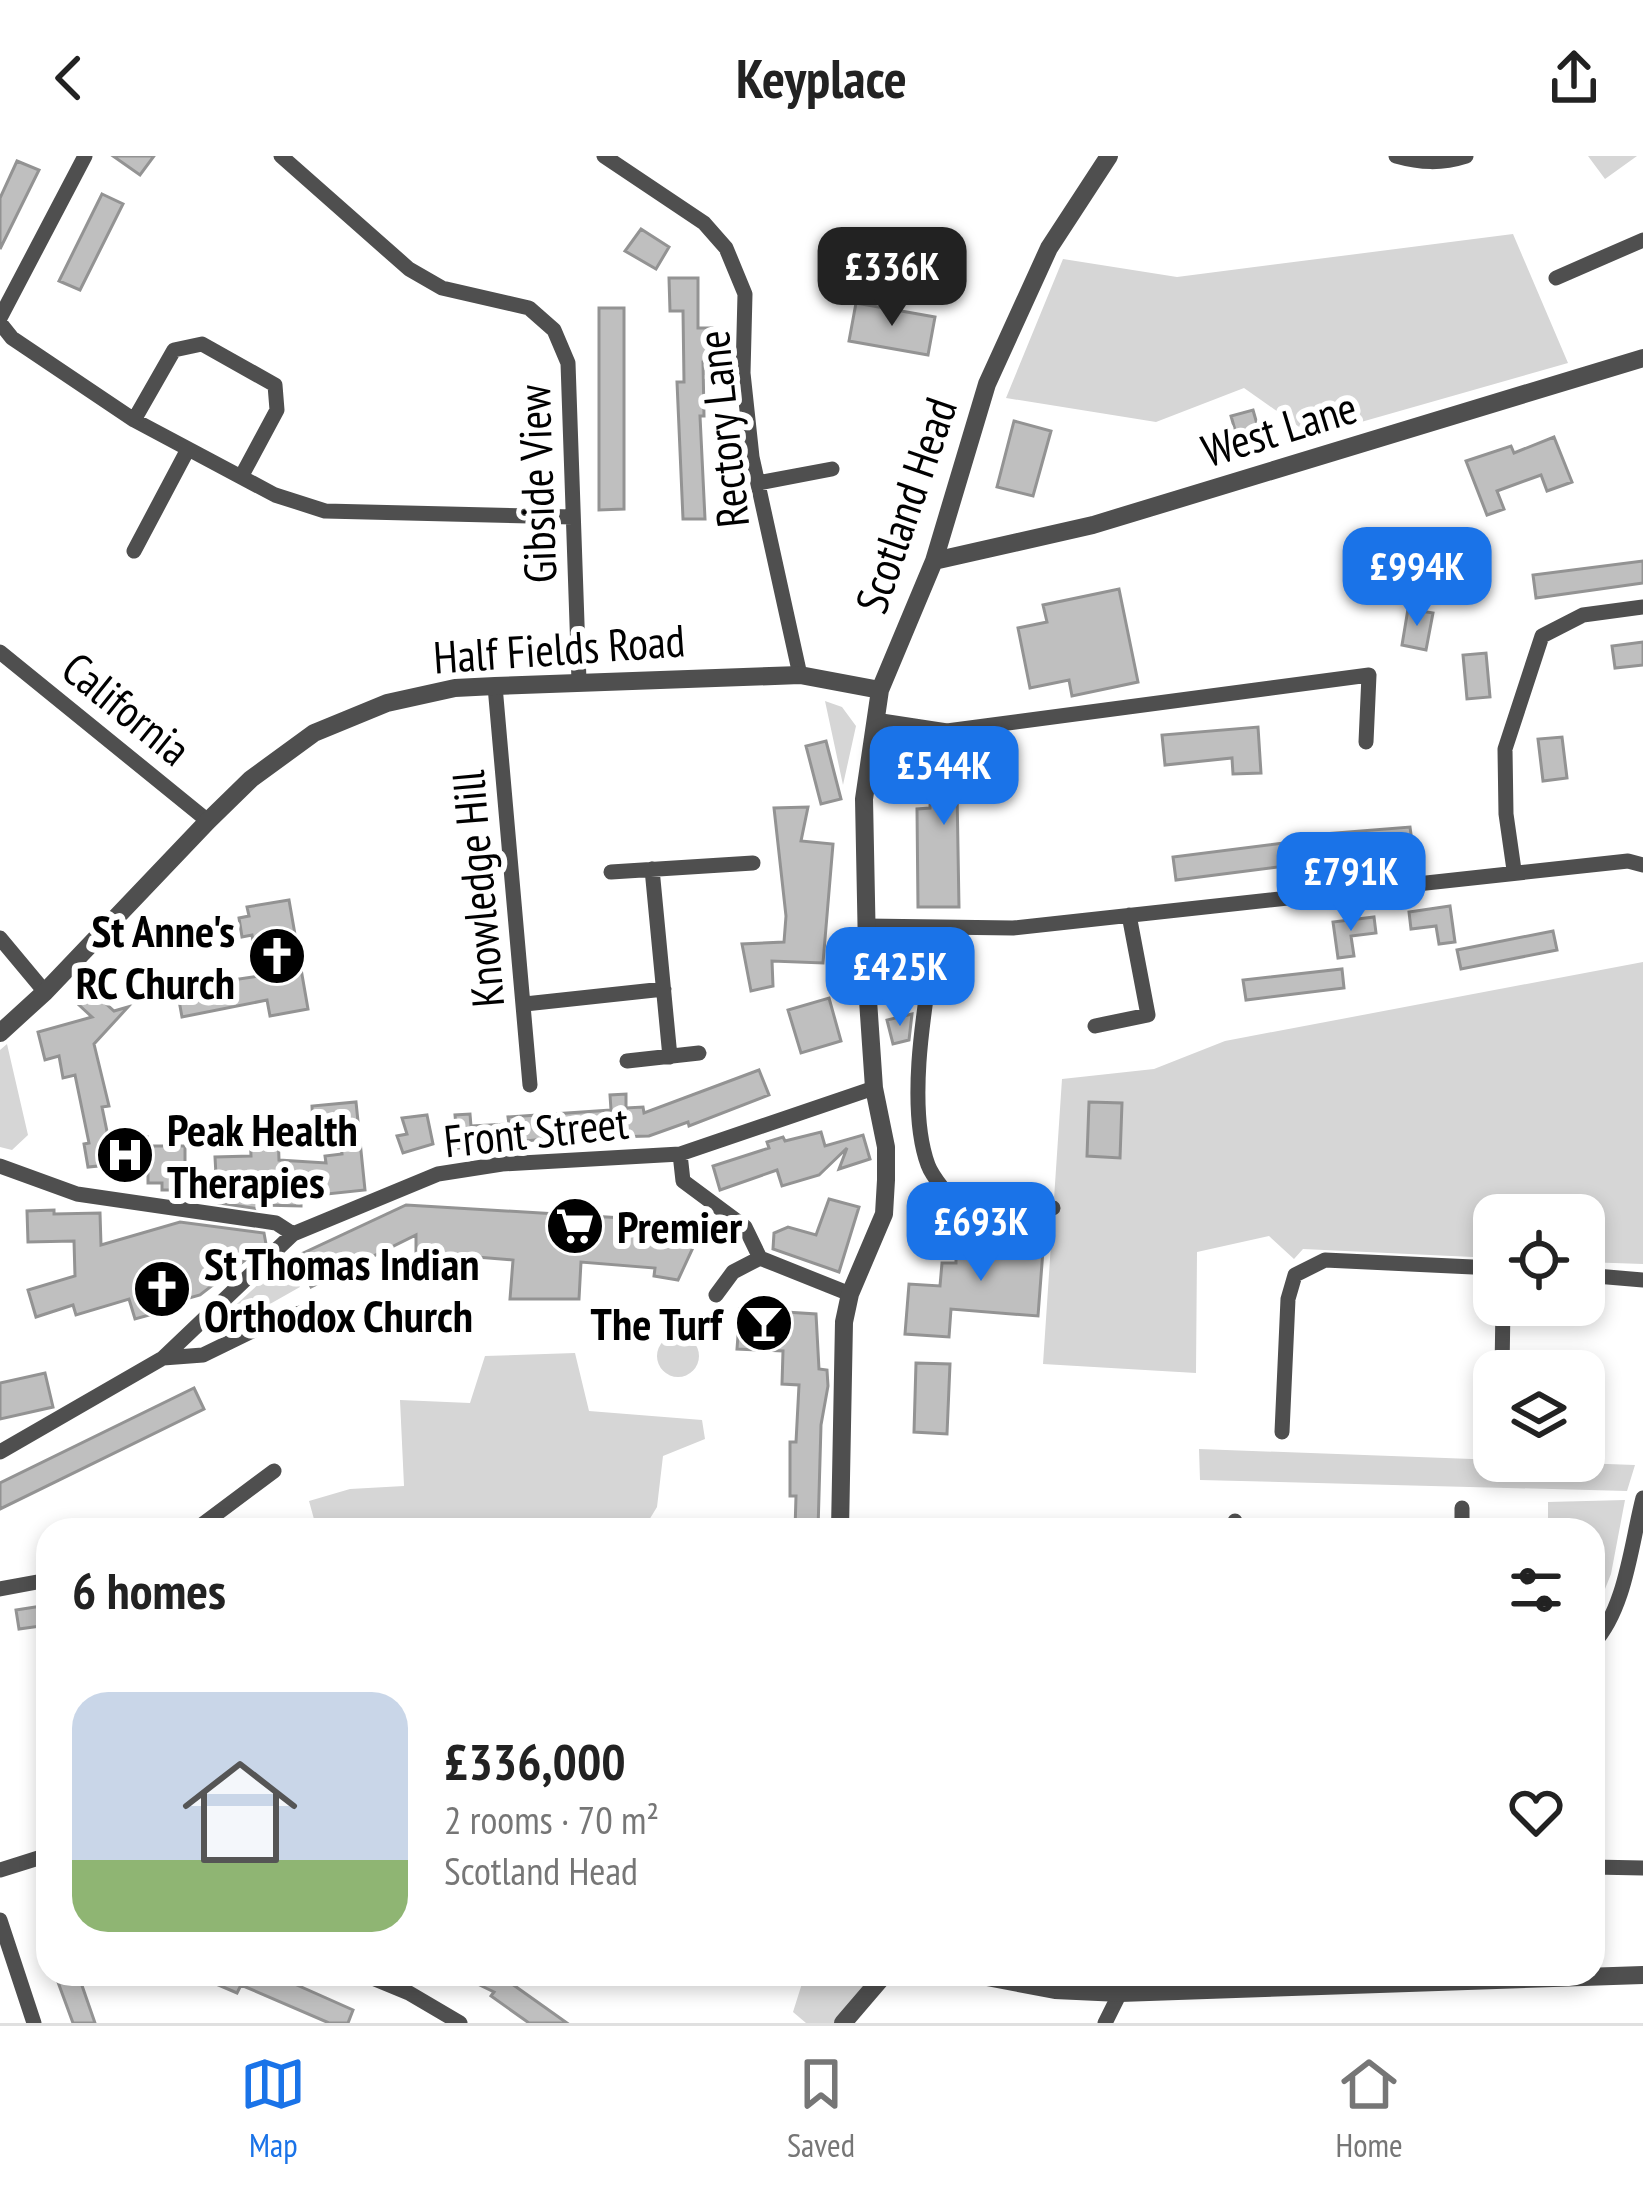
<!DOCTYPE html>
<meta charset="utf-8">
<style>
body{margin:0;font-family:"PT Sans Narrow",sans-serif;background:#f2f2f2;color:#222;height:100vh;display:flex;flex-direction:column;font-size:45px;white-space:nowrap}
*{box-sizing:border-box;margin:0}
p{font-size:39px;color:#767676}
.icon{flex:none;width:66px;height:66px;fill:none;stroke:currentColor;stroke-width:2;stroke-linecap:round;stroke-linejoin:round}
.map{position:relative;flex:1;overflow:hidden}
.details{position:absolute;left:36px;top:1362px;width:1569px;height:468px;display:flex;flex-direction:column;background:#fff;border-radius:36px;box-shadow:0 6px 18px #0003}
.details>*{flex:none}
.buttons{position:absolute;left:1473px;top:1038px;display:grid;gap:24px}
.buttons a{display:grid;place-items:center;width:132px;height:132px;border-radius:24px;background:#fff;box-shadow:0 6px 18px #0003;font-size:60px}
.price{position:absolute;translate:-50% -102px;padding:0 27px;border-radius:24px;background:#1a73e8;color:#fff;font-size:39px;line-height:78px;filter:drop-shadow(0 3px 6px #0008)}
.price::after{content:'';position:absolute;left:50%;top:72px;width:36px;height:27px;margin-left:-18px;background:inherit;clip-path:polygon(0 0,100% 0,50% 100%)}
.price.current{background:#222;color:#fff}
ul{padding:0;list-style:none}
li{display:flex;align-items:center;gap:36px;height:300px;padding:0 36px}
li span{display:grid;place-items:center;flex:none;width:336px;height:240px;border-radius:36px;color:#555}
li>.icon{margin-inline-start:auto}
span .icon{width:144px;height:144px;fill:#fffc;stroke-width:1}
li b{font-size:51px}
h2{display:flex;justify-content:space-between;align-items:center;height:144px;padding:0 36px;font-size:51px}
header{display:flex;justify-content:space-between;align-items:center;height:156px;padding:0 36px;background:#fff;font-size:54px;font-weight:700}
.tabs{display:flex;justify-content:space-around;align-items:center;height:168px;border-top:3px solid #e0e0e0;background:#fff;font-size:33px;color:#767676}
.tabs a{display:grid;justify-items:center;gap:6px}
.tabs .current{color:#1a73e8}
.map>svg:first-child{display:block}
</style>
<header><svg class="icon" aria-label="back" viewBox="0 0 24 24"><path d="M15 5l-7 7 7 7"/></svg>Keyplace<svg class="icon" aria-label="share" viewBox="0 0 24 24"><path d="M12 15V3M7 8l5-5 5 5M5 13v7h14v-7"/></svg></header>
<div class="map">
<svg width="1643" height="1867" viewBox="0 0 1643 1867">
<rect width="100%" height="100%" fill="#fff"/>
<path fill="#d6d6d6" d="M1588,0H1637L1605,23Z
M1513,78L1568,207L1312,280L1244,232L1156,266L1006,242L1063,103L1177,121Z
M825,545L842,551L856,570L843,629Z
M895,577L927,585L925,638L889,641L884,637L887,584Z
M1643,806V1108L1584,1106V1059H1494V1102L1303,1093L1294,1103L1269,1080L1197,1096L1196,1217L1043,1208L1062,923L1154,913L1225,885Z
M7,888L28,979L12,994L0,991V894Z
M286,1103L300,1131L222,1175L215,1168Z
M657 1200a21 21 0 1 1 42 0a21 21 0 1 1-42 0Z
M575,1197L589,1255L702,1264L705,1283L663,1300L657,1351L643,1374H317L309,1345L350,1333L404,1330L400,1244L470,1247L485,1200Z
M1199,1293L1635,1309L1627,1335L1200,1324Z
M1625,1344L1611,1418L1593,1463V1374H1548V1346Z
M805,1818H836L868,1826L843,1867H806L793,1856Z"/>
<path fill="#bfbfbf" stroke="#939393" stroke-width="3" d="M113,0H154L140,19Z
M17,5L39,14L0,93V42Z
M102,38L123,48L80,134L59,125Z
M641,73L669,91L656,113L625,95Z
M669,122H698V172H712V206H703L704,260H700L705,363H683L677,226H684L683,155H670Z
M856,147L935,161L928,199L849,185Z
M599,152H624V353L599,354Z
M1253,254L1263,289L1241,295L1231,260Z
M1014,265L1051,275L1033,340L997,331Z
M1554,281L1572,326L1547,335L1541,319L1497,335L1504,353L1487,359L1466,305L1511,290L1514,297Z
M1643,405V427L1536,442L1533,419Z
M1119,433L1138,526L1072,540L1069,524L1030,532L1018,472L1047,466L1043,449Z
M1408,453L1433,457L1426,494L1402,489Z
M1643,486V509L1615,512L1612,490Z
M1486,497L1490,541L1467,543L1463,499Z
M1258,571L1261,617L1233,618L1232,602L1165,609L1162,579Z
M1562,581L1567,622L1543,625L1538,583Z
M826,585L841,643L821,648L806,590Z
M931,598L983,600L982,636L957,635L959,751H918L917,653L930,652Z
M808,651L801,685L833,688L823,807L772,805L773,830L751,835L742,788L784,786L786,760L774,652Z
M1410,671L1413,693L1308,703L1309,707L1176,724L1173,701L1323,682L1322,678Z
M289,744L308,853L270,860L267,844L182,861L176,828L220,819L219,826L259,820L252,779L242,781L239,762L249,760L247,751Z
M1450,750L1455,786L1439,788L1436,770L1411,773L1409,756Z
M1374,761L1376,777L1351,780L1354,800L1338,802L1333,766Z
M1553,775L1557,794L1461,813L1457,794Z
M1342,813L1344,832L1246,844L1243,824Z
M92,835L114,855L128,851L94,888L109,950L102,951L109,985L147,981V990H185V1034H162V1027H148V1005L88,1011L84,988L89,987L75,919L63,922L59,900L45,904L38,876L92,861L79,849Z
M829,842L841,885L801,897L788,854Z
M912,858L909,884L893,888L887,864Z
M759,914L769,939L689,970L688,966L649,980L545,983L458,992L455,959L470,958L471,970L509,968L508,961L611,954L610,939L626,938V952L643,951L644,957Z
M356,946L365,1034L317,1039V1045L301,1044V1050L259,1049L260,1053L219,1047L221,1018L216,1019L215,1001L251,1000L250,974H278L279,1004L326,1007L325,1000L342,998L339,967L313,970L312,950Z
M1089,946L1122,947L1120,1002L1087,1000Z
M427,959L433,988L403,997L397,980L407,978L402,962Z
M821,976L825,990L863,979L870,1003L839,1013L847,992L819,1019L782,1030L777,1014L720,1034L713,1010L769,992L767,986L783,981L785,985Z
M829,1043L859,1051L839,1116L773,1093L774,1077L788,1071L816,1079Z
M406,1049L656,1064L697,1083L678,1124L654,1120L655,1112L581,1106L579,1143H510L513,1104L416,1096V1079L311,1131L297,1100Z
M54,1054V1058L100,1057L101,1089L180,1066L264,1077L266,1088L200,1139L161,1150L160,1156L135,1163L129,1143L76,1159L73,1149L36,1161L28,1134L75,1120L74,1085L28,1086L27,1055Z
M976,1076L1044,1081L1038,1160L951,1153L949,1181L905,1178L909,1128L940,1130L942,1107H956V1099L974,1100Z
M740,1153L816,1158L819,1213L827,1214L828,1230L821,1269L818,1374H795L796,1340H790V1286H796L799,1229L782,1228L783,1195L737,1193Z
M916,1207L950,1208L947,1278L914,1276Z
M45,1217L53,1251L0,1263V1227Z
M194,1232L204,1253L0,1353V1327Z
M48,1449V1469L19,1473L16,1454Z
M55,1818H78L95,1867H73Z
M193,1818H272L353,1854L348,1867H329L241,1829L237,1837Z
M457,1818H498L567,1867H529L491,1840L494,1836Z"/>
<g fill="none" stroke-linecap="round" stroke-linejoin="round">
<path stroke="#4f4f4f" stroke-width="15" d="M281,0L409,113L442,132L529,152L554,174L568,207L579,525
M604,0L704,67L726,92L745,138L743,217L752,301L800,519
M1396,0C1421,7 1441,8 1466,0
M1556,122L1643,84
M0,162L85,0
M0,167L12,182L134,264L275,339L325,355L573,361
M134,264L174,194L202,188L275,229L277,254L241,321
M758,327L832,313
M134,395L187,295
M0,496L208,665
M495,530L530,929
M875,564L947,575L1369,519L1366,586
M652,713L670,901
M1514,714L1506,658L1505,593L1542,480L1583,459L1643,451
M611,716L753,707
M866,770L1013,772L1628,705L1643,709
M937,771C927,837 905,946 928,1009C932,1020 942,1031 949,1041L1053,1052
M0,782L45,836
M525,848L664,833
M1095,870L1148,859L1129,759
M627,905L699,897
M680,998L683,1025L745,1071L760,1102L850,1138
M0,1010L77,1038L276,1067L293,1078L438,1018L502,1008L680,998L874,932
M1584,1119L1643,1124
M716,1139L733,1116L760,1102
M163,1202L203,1199L277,1163L308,1155
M1502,1215L1503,1149
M1282,1276L1288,1143L1295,1119L1325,1104L1494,1112
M0,1296L163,1202L293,1078
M195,1374L274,1315
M1235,1374V1365
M1462,1374V1352
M0,1433L48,1424
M1593,1488C1626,1452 1631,1388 1643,1342
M1593,1711L1643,1712
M0,1714L48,1699
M0,1764L34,1867
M363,1818L409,1837L460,1867
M1105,1867L1120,1837"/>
<path stroke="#4f4f4f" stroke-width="18" d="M934,405L1093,369L1643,202
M0,877L45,836L208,665L251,623L314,577L387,547L455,532L495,530L800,519L880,534
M840,1374L844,1166L850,1138L884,1058L886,1024V991L874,932L868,844L864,643L880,534L934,405L987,228L1049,92L1109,0
M971,1818L1055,1834L1120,1837L1643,1819
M843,1867L885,1818"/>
</g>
<defs>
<g id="church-disc" transform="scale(3)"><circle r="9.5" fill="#000" stroke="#fff"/><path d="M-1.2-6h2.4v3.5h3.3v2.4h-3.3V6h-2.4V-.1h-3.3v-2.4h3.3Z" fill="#fff"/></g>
<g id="hospital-disc" transform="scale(3)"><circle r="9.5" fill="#000" stroke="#fff"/><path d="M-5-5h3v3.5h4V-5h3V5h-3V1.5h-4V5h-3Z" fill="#fff"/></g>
<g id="supermarket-disc" transform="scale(3)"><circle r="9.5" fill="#000" stroke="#fff"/><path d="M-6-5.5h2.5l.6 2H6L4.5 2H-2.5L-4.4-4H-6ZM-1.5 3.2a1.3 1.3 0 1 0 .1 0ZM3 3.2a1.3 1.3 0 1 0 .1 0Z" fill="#fff"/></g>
<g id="bar-disc" transform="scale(3)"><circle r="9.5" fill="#000" stroke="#fff"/><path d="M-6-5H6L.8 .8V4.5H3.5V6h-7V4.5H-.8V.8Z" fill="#fff"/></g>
</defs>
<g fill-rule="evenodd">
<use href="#church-disc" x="277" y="800"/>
<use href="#hospital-disc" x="125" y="999"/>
<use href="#supermarket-disc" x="575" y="1070"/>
<use href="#church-disc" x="162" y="1133"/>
<use href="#bar-disc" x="764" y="1167"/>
</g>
<g text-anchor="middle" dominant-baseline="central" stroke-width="12" stroke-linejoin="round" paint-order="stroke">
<g font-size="45" fill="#000" stroke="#fff">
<text transform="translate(1279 272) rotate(-17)">West Lane</text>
<text transform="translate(722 273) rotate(-96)">Rectory Lane</text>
<text transform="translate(536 328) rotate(-92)">Gibside View</text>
<text transform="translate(905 349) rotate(-71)">Scotland Head</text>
<text transform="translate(559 492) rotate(-4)">Half Fields Road</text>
<text transform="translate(127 552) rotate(39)">California</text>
<text transform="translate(477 733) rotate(-95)">Knowledge Hill</text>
<text transform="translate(536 975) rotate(-6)">Front Street</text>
</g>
<g font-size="45" font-weight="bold" fill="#000" stroke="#fff" text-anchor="start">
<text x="235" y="774" text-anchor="end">St Anne's<tspan x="235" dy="52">RC Church</tspan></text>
<text x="167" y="973">Peak Health<tspan x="167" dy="52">Therapies</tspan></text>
<text x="617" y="1070">Premier</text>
<text x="204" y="1107">St Thomas Indian<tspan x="204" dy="52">Orthodox Church</tspan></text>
<text x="722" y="1167" text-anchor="end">The Turf</text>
</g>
</g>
</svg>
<div class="buttons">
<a><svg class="icon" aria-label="locate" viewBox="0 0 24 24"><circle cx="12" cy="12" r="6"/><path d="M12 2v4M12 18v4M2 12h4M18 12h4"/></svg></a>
<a><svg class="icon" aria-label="layers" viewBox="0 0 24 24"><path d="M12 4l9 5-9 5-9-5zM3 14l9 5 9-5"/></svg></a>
</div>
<b class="price current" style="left:892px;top:173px">£336K</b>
<b class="price" style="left:1417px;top:473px">£994K</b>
<b class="price" style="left:944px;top:672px">£544K</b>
<b class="price" style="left:1351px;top:778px">£791K</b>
<b class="price" style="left:900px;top:873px">£425K</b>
<b class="price" style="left:981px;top:1128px">£693K</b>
<section class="details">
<h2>6 homes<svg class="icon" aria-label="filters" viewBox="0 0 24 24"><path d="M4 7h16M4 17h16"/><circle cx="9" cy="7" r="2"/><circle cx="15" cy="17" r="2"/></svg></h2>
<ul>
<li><span style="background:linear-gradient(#c9d6e8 70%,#8fb573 0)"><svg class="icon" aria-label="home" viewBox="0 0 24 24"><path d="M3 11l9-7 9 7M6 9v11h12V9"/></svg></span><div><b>£336,000</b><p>2 rooms · 70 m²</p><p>Scotland Head</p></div><svg class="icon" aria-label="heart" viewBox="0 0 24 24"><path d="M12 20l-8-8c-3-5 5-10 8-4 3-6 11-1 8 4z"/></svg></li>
</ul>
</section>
</div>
<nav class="tabs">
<a class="current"><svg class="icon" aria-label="map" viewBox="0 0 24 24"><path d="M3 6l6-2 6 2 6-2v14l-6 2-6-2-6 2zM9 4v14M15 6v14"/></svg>Map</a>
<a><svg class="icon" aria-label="saved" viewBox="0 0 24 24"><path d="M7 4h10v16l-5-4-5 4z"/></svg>Saved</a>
<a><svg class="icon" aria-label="home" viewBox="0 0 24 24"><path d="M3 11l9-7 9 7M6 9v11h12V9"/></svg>Home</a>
</nav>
